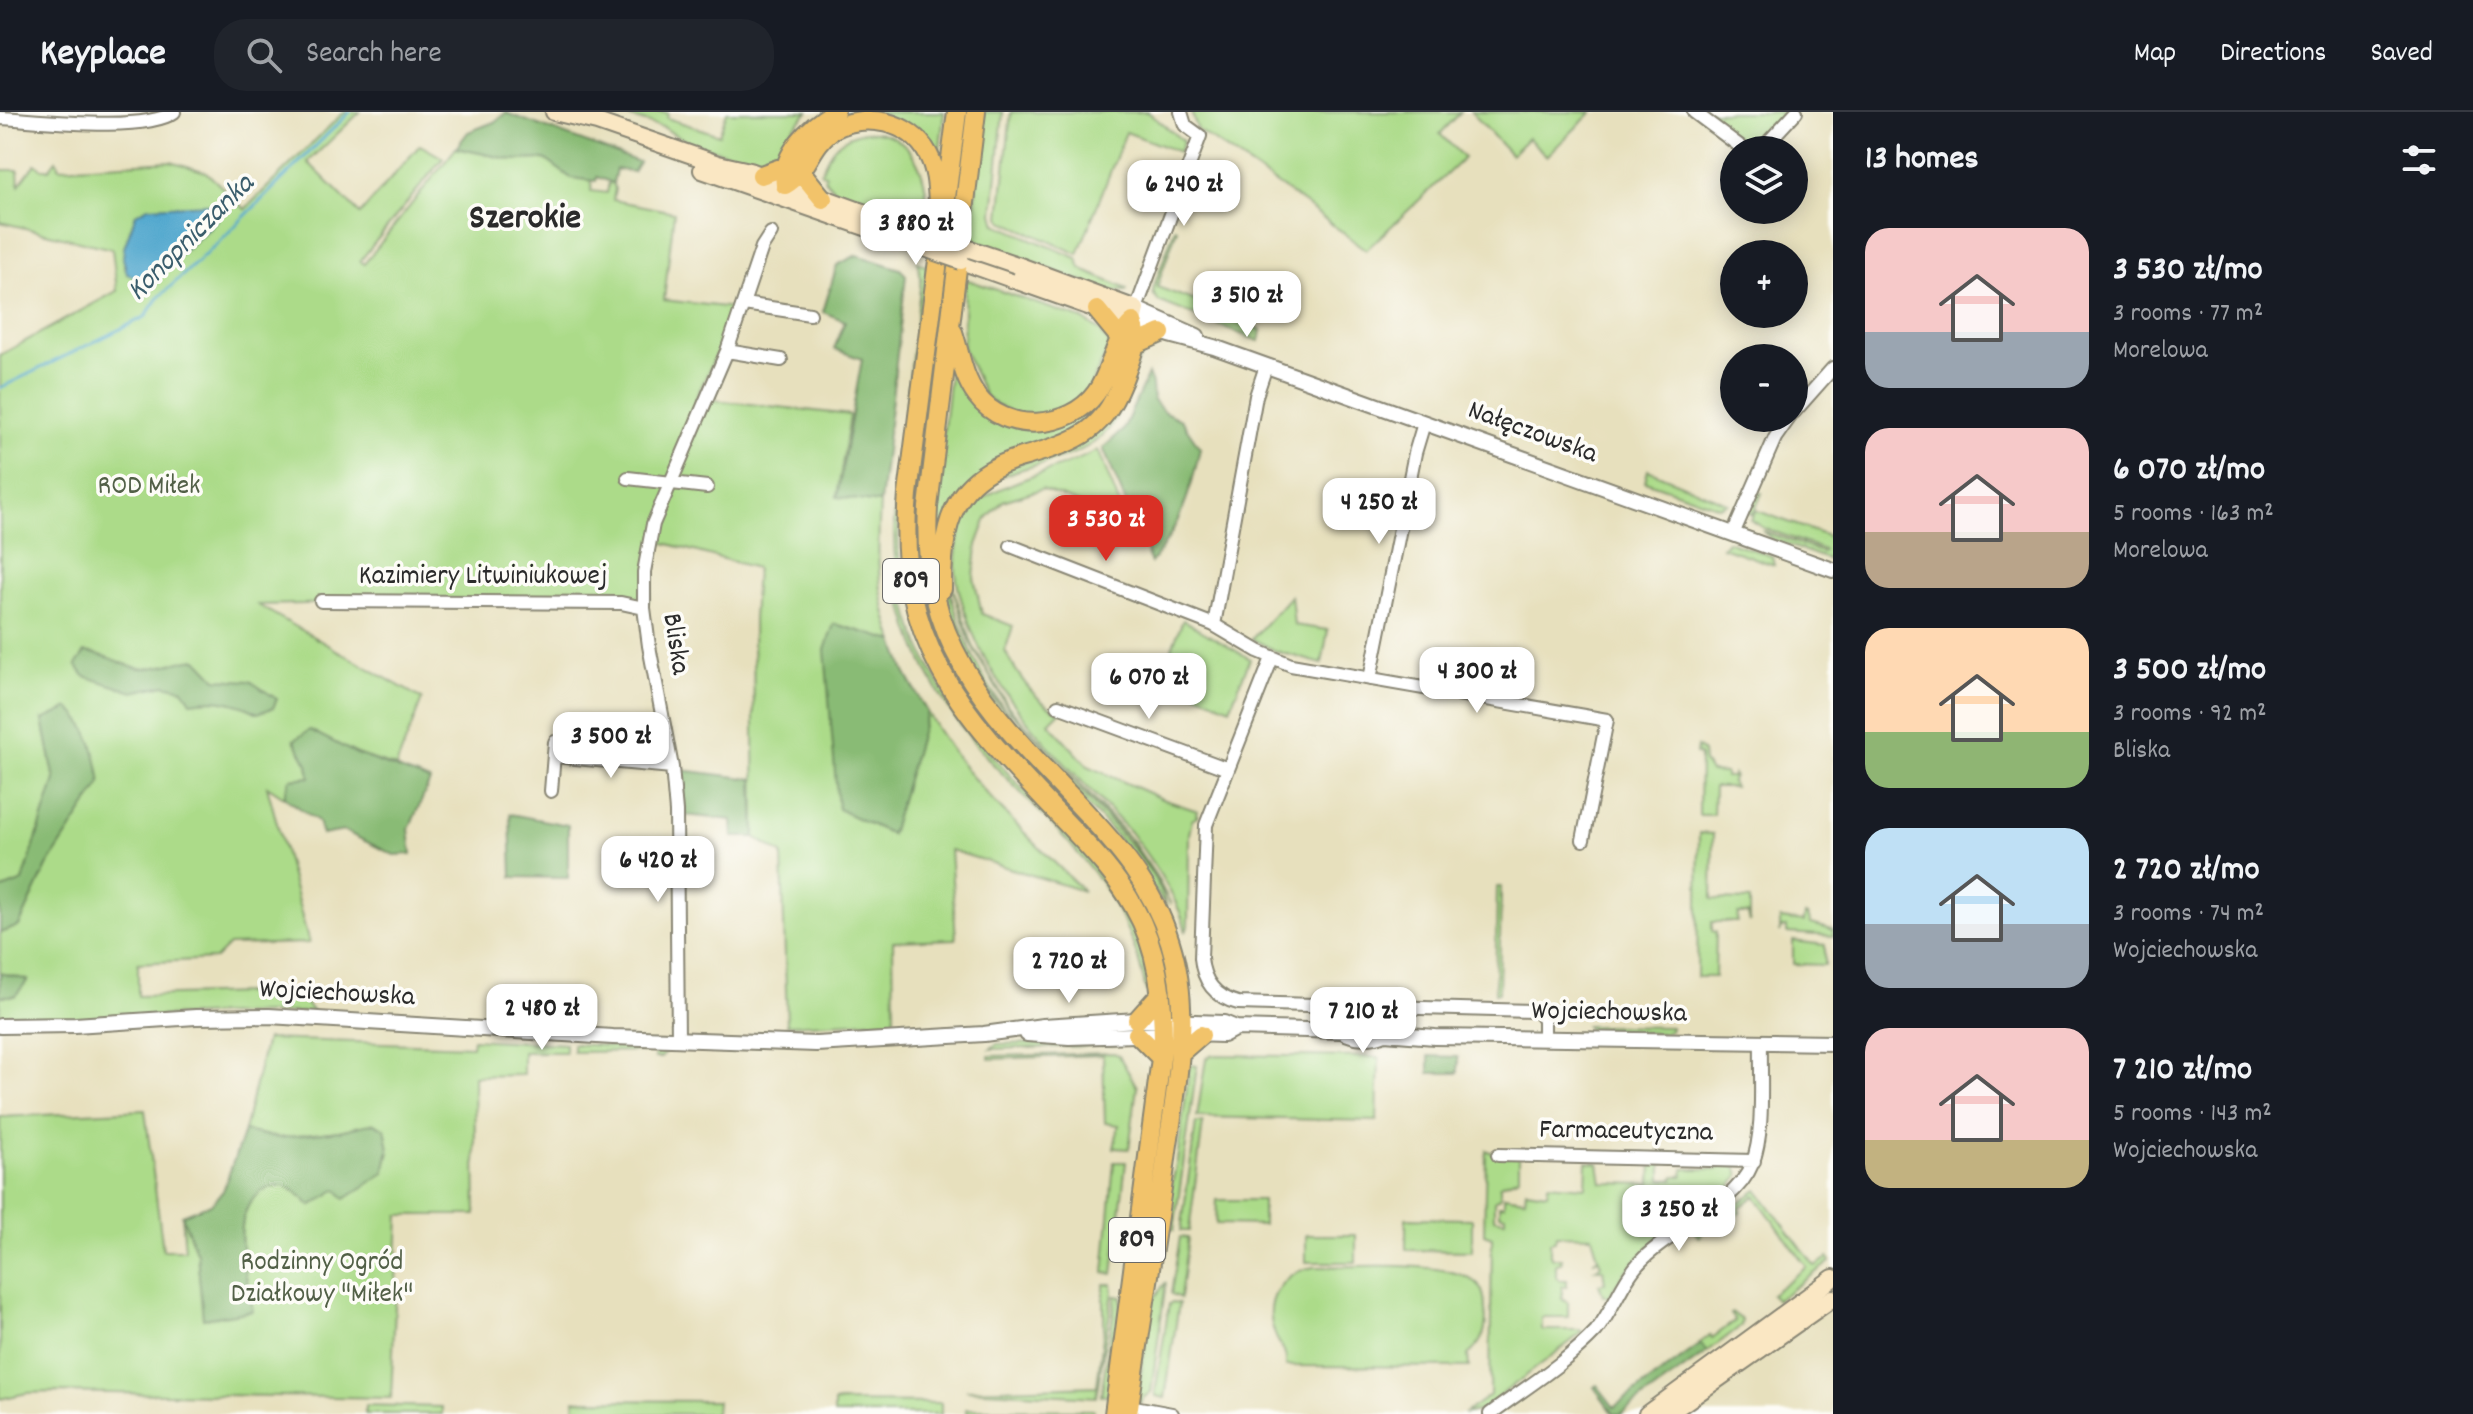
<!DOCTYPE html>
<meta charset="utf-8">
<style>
body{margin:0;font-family:Dekko,sans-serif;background:#20242c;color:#f1f3f6;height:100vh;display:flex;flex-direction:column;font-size:30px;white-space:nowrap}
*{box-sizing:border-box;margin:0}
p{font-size:26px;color:#9ea1a6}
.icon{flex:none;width:44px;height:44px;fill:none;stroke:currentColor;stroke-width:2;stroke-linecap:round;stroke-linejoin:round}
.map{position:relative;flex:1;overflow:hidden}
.side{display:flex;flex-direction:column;background:#171b24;width:640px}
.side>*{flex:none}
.tools{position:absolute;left:1720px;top:24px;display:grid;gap:16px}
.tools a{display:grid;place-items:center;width:88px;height:88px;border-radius:50%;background:#171b24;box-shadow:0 4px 20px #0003;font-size:40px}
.price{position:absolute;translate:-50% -68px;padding:0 18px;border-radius:16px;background:#fff;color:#222;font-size:26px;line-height:52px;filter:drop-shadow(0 2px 4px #0008)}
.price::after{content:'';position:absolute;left:50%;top:48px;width:24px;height:18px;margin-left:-12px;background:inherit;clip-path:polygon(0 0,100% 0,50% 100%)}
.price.active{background:#d93025;color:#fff}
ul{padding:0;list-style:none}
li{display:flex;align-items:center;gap:24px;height:200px;padding:0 32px}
li span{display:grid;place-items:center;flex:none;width:224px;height:160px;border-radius:24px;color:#555}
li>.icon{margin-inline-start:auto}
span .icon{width:96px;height:96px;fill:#fffc;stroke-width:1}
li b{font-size:34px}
h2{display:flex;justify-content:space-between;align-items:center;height:96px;padding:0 32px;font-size:34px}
header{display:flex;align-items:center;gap:48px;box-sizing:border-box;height:112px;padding:0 40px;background:#171b24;border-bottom:2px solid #363941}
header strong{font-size:38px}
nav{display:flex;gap:44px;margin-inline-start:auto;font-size:28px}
.search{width:560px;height:72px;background:#20242c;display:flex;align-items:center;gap:20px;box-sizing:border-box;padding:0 28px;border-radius:32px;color:#9ea1a6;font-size:30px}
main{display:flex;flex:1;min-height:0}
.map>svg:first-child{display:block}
</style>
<header>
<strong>Keyplace</strong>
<div class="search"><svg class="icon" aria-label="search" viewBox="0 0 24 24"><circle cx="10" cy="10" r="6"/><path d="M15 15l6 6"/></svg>Search here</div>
<nav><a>Map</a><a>Directions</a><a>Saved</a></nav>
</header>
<main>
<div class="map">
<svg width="1833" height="1302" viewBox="0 0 1833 1302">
<rect width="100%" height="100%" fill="#fdfcf7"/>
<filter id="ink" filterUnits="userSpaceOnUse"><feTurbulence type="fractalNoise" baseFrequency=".0125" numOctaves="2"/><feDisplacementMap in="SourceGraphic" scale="16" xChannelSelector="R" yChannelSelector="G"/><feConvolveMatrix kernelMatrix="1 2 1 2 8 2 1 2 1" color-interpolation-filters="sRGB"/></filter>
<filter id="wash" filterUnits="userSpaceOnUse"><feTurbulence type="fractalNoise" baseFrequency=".006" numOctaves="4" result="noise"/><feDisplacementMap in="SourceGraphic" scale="32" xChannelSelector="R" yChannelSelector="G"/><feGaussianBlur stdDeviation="1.8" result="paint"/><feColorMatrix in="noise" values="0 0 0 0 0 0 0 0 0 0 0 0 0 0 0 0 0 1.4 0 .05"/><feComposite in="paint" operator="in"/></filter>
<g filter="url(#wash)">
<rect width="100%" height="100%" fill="#e7e0bd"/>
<path fill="#acdb89" stroke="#6c835a" stroke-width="2" fill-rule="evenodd" d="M344,0H360L308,50L360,102L420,33L443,46L360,149L364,152L456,36L513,48L545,47L571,66L592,68L591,79L607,81L609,70L613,71L615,77L613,88L674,100L664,188L734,196L718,239L696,286L850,303L837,385L880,391C877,444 876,478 894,529L835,512L891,721L927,600C965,669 1028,723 1083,779L950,738L956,827L893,829L894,908L787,913L782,742L755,725L753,508L756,456L661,430L648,490L618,485L258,493L422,587L396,655L357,642L294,628L308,652L310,666L291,667L284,685L267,674L309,831L229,833L215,847L138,851V884L249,881L304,889L313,900L0,908V884L27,868L0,861V821L19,814L47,754L100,671L43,608L55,668L23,770L0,778V243L117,179L112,137L0,110V58H18L19,73L35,52L42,57H49L56,48L59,56L171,49L206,60L245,97ZM136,102L210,116L159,160L149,165L124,155V136Z
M612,0H663L668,1L667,6L719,23L727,0H808L790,19L777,40L774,38L768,44L756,45L755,47C727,40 688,35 665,16Z
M848,0H944L939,45L883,3L836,6Z
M962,0H970L927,348L938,514L1101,724L1156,807L1168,859L1153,808L1124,763L1028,659L960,579L931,517L921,484L915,446V387Z
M983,0H1003L993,101L996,112L1077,146L1081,156L1087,160L1127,177L1126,179L1109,180L972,127Z
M1011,0H1148L1183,29L1179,40L1126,20L1078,142L1003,109L1000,105Z
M1191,0H1461L1440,22L1464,46L1366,138L1297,86L1198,18Z
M1471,0H1592L1547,44L1528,26L1511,43Z
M1694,0H1781L1789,8L1761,38H1745Z
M864,20C907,17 925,53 927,91L915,107L837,80L824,67L826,63L821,61C829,37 839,25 864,20Z
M1175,116L1177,117L1157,175L1212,195L1210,200L1261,218L1259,229L1158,189L1153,181L1154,174Z
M917,150L927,154C921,206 915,258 909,310C901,371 891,431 906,491C927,580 988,641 1049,704C1071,728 1095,751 1112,778C1133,809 1144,843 1150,879H1146C1126,774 1063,726 993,652C933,588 893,509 894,419C894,382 899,346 904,310C910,262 916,214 921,166Z
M965,167L1082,207L1102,220V224L1111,232L1086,283L1054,303H1015L986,286L963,236Z
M952,242L958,262L1024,316L1106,275L1111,277L1085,316L995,349L938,429L933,416Z
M1139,242L1142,243C1126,269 1125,303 1102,324C1060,362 993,345 962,398C944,428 944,465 955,497C967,537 987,577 1014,609C1051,655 1156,742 1166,794C1148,770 1133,743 1113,720C1080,684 1043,652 1012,614C972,567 934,493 948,430C954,406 963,382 984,367C1000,355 1021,351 1040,346C1115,325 1108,303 1139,242Z
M1098,338L1126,409L1042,377L1003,389L987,406L977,433L974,466L982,502L1013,514L1005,539C1017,562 1035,591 1060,600L1049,611L1088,654L1162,687L1198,699L1196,702L1198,704L1192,708L1189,722L1188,814L1186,820C1180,787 1150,746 1130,720C1068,652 995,592 966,502C958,479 953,460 957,436C959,423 964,400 976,391C1012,365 1059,360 1098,338Z
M1648,358L1727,391L1719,395L1645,369Z
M1756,380L1762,381L1755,398L1833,426V449L1771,427L1763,419L1822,440L1824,438L1764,416L1751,408L1755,399L1751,402L1748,400Z
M1727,429L1772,444L1774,453L1722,435Z
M951,471L973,534L1008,594L1133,730L1156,764L1171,793L1153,761L1128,726L1009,598L970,530Z
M1291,483L1294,513L1328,518L1322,552L1276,539L1252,527Z
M1183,508L1250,547L1230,596L1160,566Z
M1432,561L1486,571L1483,578L1478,581L1473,576L1439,571L1435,574L1431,567Z
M1697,635L1703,640L1704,650L1710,660L1725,661V665H1732L1733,662L1734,664L1731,670L1734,675H1714L1713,703H1699L1700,643L1696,642Z
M1699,721L1713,722L1712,787L1750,788V811L1748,802H1738L1737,810H1712V819L1716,820L1715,865H1697Z
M1497,775H1501L1499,881H1495Z
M1805,803L1808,804L1811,812L1833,818V824L1787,821V815L1782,816L1780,821V807L1804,810Z
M1793,829L1825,833V853L1793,852Z
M1586,914H1589L1671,915L1670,919L1665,921L1591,919Z
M266,927L472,934L473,927L565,932V940H523V963L474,964L476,1103H399L391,1286L55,1280L27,1281L0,1287V1005L145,998L163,1138H185L182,1103L197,1142L204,1206L252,1199C247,1164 225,1099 264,1078C285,1067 296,1079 311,1094L338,1076L384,1061L389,1038L385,1017L374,1011L339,1019L279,1026L244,1019Z
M1127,930L1125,933L990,937L997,932Z
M573,932L660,937L665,940L661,946H655L654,939L573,940Z
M1114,941L1119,944L1137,975L1129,1037L1114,1036L1119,1013L1105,1011L1103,943L989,947V944Z
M1212,943L1379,945L1377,1009L1197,1005L1206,946Z
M1190,953L1197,954L1174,1118L1169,1117L1164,1110L1177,1049Z
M1196,1011H1203L1189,1119H1181Z
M1486,1038L1498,1044L1519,1045V1065L1500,1073V1085L1494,1089V1106L1505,1108V1103L1499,1102V1093H1504V1084L1525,1087L1526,1078L1547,1081L1548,1072L1586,1075L1587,1050L1599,1051L1602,1071L1651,1072L1652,1051H1662V1068H1673L1674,1064H1683L1684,1057H1719L1720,1051L1736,1054L1739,1063L1731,1075C1684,1110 1638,1132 1609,1185L1603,1183L1599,1172L1605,1171L1603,1157H1595L1601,1153L1599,1147L1593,1149L1598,1145L1592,1124L1556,1123L1555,1129L1550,1130V1143L1553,1146H1562L1561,1151L1556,1152V1165L1559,1168H1567V1174H1562V1187L1568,1191V1205H1542V1218H1581L1583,1220L1481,1298L1464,1302L1490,1283L1492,1125L1484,1122Z
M1114,1050H1126L1113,1162L1104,1161Z
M1757,1078L1815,1154L1828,1146L1830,1150L1777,1188L1771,1182L1807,1155L1755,1084L1739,1096L1741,1100L1723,1112L1722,1111L1727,1106L1724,1102L1700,1118L1702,1122L1699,1125L1695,1121L1697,1115L1724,1096L1728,1104L1733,1100L1731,1096Z
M1217,1088H1263V1113L1216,1112Z
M1406,1106L1472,1107V1139L1406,1138Z
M1306,1123H1356V1150H1306Z
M1180,1125L1188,1126L1180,1186L1171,1182Z
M1314,1155C1351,1155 1456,1146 1479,1174C1484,1180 1485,1191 1485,1198C1488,1216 1482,1232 1468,1243L1469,1255L1286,1254C1287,1235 1279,1236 1274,1220C1263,1188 1282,1160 1314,1155Z
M1166,1170L1151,1280L1143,1286L1140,1291L1137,1287L1152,1189Z
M1104,1172H1112L1113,1181L1096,1285L966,1278L1097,1274L1104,1216Z
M1116,1184L1122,1185L1108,1283L1101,1284Z
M1172,1190L1179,1191L1165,1286L1156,1284L1155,1281L1169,1192Z
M1733,1201L1742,1208L1741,1214L1707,1240L1699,1231L1710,1223L1712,1226L1735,1209L1731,1202Z
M575,1288L717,1289L716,1302H574Z
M834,1290L941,1291V1302H834Z
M365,1293L442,1295V1302H365Z
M966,1297L1094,1298L1093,1302H966Z"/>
<path fill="#89bb75" stroke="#5a7350" stroke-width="2" d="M506,1L639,50L633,60L616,57L613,71L597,65L596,69L571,66L545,47L513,48L456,36L468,20L494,10Z
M857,143L900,157L906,163L880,391L837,385L862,247L834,237L845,209L823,200L837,153Z
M1148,262L1152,272L1153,288L1163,299L1181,308L1200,336C1191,381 1180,414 1151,451L1103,336L1123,318Z
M834,512L894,529L905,560L927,600L891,722L838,697L825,538Z
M85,540C105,541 120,553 140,556C158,558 179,548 197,547L216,567L250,569L277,587L273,596L258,601C235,589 217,586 191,590L183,577L165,573L133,580L84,564L76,553Z
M69,596C91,614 97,645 101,671L47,754L19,814L0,821V778L23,769L55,668L43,608Z
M310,618L357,642L430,669L409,717L412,742L394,743L344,719L322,723L318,709L284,685L290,667L310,665L308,652L294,628Z
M681,658L753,667L755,725H733L732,708L685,703Z
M510,702L568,713V766L512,765Z
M0,861L28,868L15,884H0Z
M1429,944L1458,945V961H1429Z
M374,1011L385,1017L389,1037L384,1061L345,1087L337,1077L311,1094C296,1079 285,1067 264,1078C225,1099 247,1164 253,1199L203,1207L197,1142L182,1103L211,1092L223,1079L244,1019L279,1026L339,1019Z
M1701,1232L1707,1240L1621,1302H1614L1594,1275L1597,1273L1614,1295Z"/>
<path fill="#51a7ce" stroke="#3e697c" stroke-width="2" d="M209,92L216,96L218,107L159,160L140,167L127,162L123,146L124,136L136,102L148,95Z"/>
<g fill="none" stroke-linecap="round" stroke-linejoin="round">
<path stroke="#51a7ce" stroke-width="3" d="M0,276L145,205L157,187L223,126L350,0"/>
</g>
</g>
<g filter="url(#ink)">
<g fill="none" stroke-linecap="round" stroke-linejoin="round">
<g stroke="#898674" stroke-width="16">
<path id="minor" d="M1694,0L1745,38
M0,6C38,8 145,21 174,0
M1761,38L1796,0
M744,192L810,202
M1136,197L1200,24L1185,13L1181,0
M727,239L781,248
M1794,300L1833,256
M628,366L707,375
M1733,422L1775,326L1789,306
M1011,434L1214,513L1256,284L1266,254
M321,489L621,491L644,496
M1214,513L1258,539L1291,553L1607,608L1583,728
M1272,546L1206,713L1201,846C1203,869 1215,885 1238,891L1532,899L1538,900L1544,908V926
M1370,567L1415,341L1424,311
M1058,594L1228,657
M554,644L672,655
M551,679L555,630
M678,928L676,700L672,655L649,534L644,496V460L653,412L727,239L762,135L771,121
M1498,1043L1754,1049
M1129,1294L1172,1302
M1490,1302C1525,1276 1566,1251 1596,1219C1614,1197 1622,1167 1643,1147C1674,1116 1736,1093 1752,1052C1765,1022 1760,964 1761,931"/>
</g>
<g stroke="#898674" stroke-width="18">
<path id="tertiary" d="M1136,197L1197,224
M1133,210L1169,223L1214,235L1833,458
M0,914L75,913L196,905L269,904L613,925L816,932L984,922L1043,914L1137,908L1224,911L1236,916L1342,919C1355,926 1371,927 1385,921
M1377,916L1385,921L1435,925L1833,931
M1027,922L1069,925L1170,922
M1191,922L1223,923L1236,916"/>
</g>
<g stroke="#898674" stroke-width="20">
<path id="secondary" d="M554,0L597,10L718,52L750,59L887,109
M702,58L885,122
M961,149L1133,210L1136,197L1017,153
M1647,1302L1833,1166
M1668,1302L1833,1186"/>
</g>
<g stroke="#898674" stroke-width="22">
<path id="primary" d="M835,0C809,15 781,42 785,73C810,58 808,36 832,18C864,0 910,8 928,42C936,57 937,73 938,90
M957,0L908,382C895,532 961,600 1057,701C1085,731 1114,759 1134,795C1158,837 1163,884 1163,931L1114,1302
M976,0L928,395C920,533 989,599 1077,691C1117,733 1153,774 1170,830C1192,899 1177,969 1167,1039C1156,1127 1140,1214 1128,1302
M802,61L823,87
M761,63L784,55
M1097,198L1120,226
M953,220C960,242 963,265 977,284C1005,322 1069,318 1096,281C1112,260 1113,227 1133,210
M1136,232L1161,221
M942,477C942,443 944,404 967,377C981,361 1000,352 1019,346C1081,328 1104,322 1127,257C1132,242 1140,226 1133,210
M1137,908L1161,881
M1137,922L1161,946
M1180,941L1201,923"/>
</g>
<use href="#minor" stroke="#fff" stroke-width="12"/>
<use href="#tertiary" stroke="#fff" stroke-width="14"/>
<use href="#secondary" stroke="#fae7c3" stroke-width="16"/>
<use href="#primary" stroke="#f2c36a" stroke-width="18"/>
<g stroke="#898674" stroke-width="20" stroke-linecap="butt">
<path id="secondary-bridge" d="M887,109L1017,153
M885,122L961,149"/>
</g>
<use href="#secondary-bridge" stroke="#fae7c3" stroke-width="16"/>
</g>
</g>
<g text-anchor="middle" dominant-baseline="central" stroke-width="7" stroke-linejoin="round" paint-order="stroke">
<g fill="#fdfcf7" stroke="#6a6a68" stroke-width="2">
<rect x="883" y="447" width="56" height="44" rx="6"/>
<rect x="1109" y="1106" width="56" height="44" rx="6"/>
</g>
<g font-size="26" font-weight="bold" fill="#2b2b2b">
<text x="911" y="469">809</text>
<text x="1137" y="1128">809</text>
</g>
<g font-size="28" fill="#2b2b2b" stroke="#fdfcf7">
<text transform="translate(1532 322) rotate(20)">Nałęczowska</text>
<text x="483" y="466">Kazimiery Litwiniukowej</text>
<text transform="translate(674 532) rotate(81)">Bliska</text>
<text transform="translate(337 883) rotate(3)">Wojciechowska</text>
<text transform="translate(1609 902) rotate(1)">Wojciechowska</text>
<text transform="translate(1626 1021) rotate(1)">Farmaceutyczna</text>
</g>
<g font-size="28" fill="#526047" stroke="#fdfcf7">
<text x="149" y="376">ROD Miłek</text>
<text x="322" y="1152">Rodzinny Ogród<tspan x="322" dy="32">Działkowy "Miłek"</tspan></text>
</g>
<g font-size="30" font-style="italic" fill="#3a5d6c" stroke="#fdfcf7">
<text transform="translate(192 127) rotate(-45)">Konopniczanka</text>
</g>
<g font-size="36" font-weight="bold" fill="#2b2b2b" stroke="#fdfcf7">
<text x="525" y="108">Szerokie</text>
</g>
</g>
</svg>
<div class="tools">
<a><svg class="icon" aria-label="layers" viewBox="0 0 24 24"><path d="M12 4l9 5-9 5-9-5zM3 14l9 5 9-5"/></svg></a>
<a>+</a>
<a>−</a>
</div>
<b class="price" style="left:1184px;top:116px">6 240 zł</b>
<b class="price" style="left:916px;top:155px">3 880 zł</b>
<b class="price" style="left:1247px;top:227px">3 510 zł</b>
<b class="price" style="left:1379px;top:434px">4 250 zł</b>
<b class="price active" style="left:1106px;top:451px">3 530 zł</b>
<b class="price" style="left:1477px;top:603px">4 300 zł</b>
<b class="price" style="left:1149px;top:609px">6 070 zł</b>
<b class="price" style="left:611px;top:668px">3 500 zł</b>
<b class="price" style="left:658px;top:792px">6 420 zł</b>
<b class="price" style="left:1069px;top:893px">2 720 zł</b>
<b class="price" style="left:542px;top:940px">2 480 zł</b>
<b class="price" style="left:1363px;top:943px">7 210 zł</b>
<b class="price" style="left:1679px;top:1141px">3 250 zł</b>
</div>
<section class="side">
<h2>13 homes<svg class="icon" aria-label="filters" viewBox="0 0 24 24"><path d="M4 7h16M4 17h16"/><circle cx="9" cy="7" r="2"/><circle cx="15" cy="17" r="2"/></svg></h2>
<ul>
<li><span style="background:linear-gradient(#f6c9c9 65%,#9aa5b1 0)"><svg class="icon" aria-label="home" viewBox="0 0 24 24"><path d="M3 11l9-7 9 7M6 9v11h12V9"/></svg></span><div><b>3 530 zł/mo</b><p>3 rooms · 77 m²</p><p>Morelowa</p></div></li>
<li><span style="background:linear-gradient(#f6c9c9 65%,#b9a48a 0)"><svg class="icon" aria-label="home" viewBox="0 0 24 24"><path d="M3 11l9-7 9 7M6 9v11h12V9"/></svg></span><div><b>6 070 zł/mo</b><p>5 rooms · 163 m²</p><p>Morelowa</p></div></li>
<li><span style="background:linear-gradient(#ffd9b3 65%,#8fb573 0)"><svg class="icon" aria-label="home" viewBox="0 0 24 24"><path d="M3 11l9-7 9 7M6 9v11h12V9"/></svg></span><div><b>3 500 zł/mo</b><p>3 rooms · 92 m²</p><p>Bliska</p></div></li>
<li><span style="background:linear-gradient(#bfe0f5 60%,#9aa5b1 0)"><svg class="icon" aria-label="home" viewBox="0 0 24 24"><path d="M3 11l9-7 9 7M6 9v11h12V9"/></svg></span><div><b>2 720 zł/mo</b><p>3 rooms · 74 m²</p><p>Wojciechowska</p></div></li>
<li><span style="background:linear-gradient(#f6c9c9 70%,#c2b280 0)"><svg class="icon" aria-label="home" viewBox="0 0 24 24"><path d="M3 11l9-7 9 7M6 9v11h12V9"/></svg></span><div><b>7 210 zł/mo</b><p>5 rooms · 143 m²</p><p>Wojciechowska</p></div></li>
</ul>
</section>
</main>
